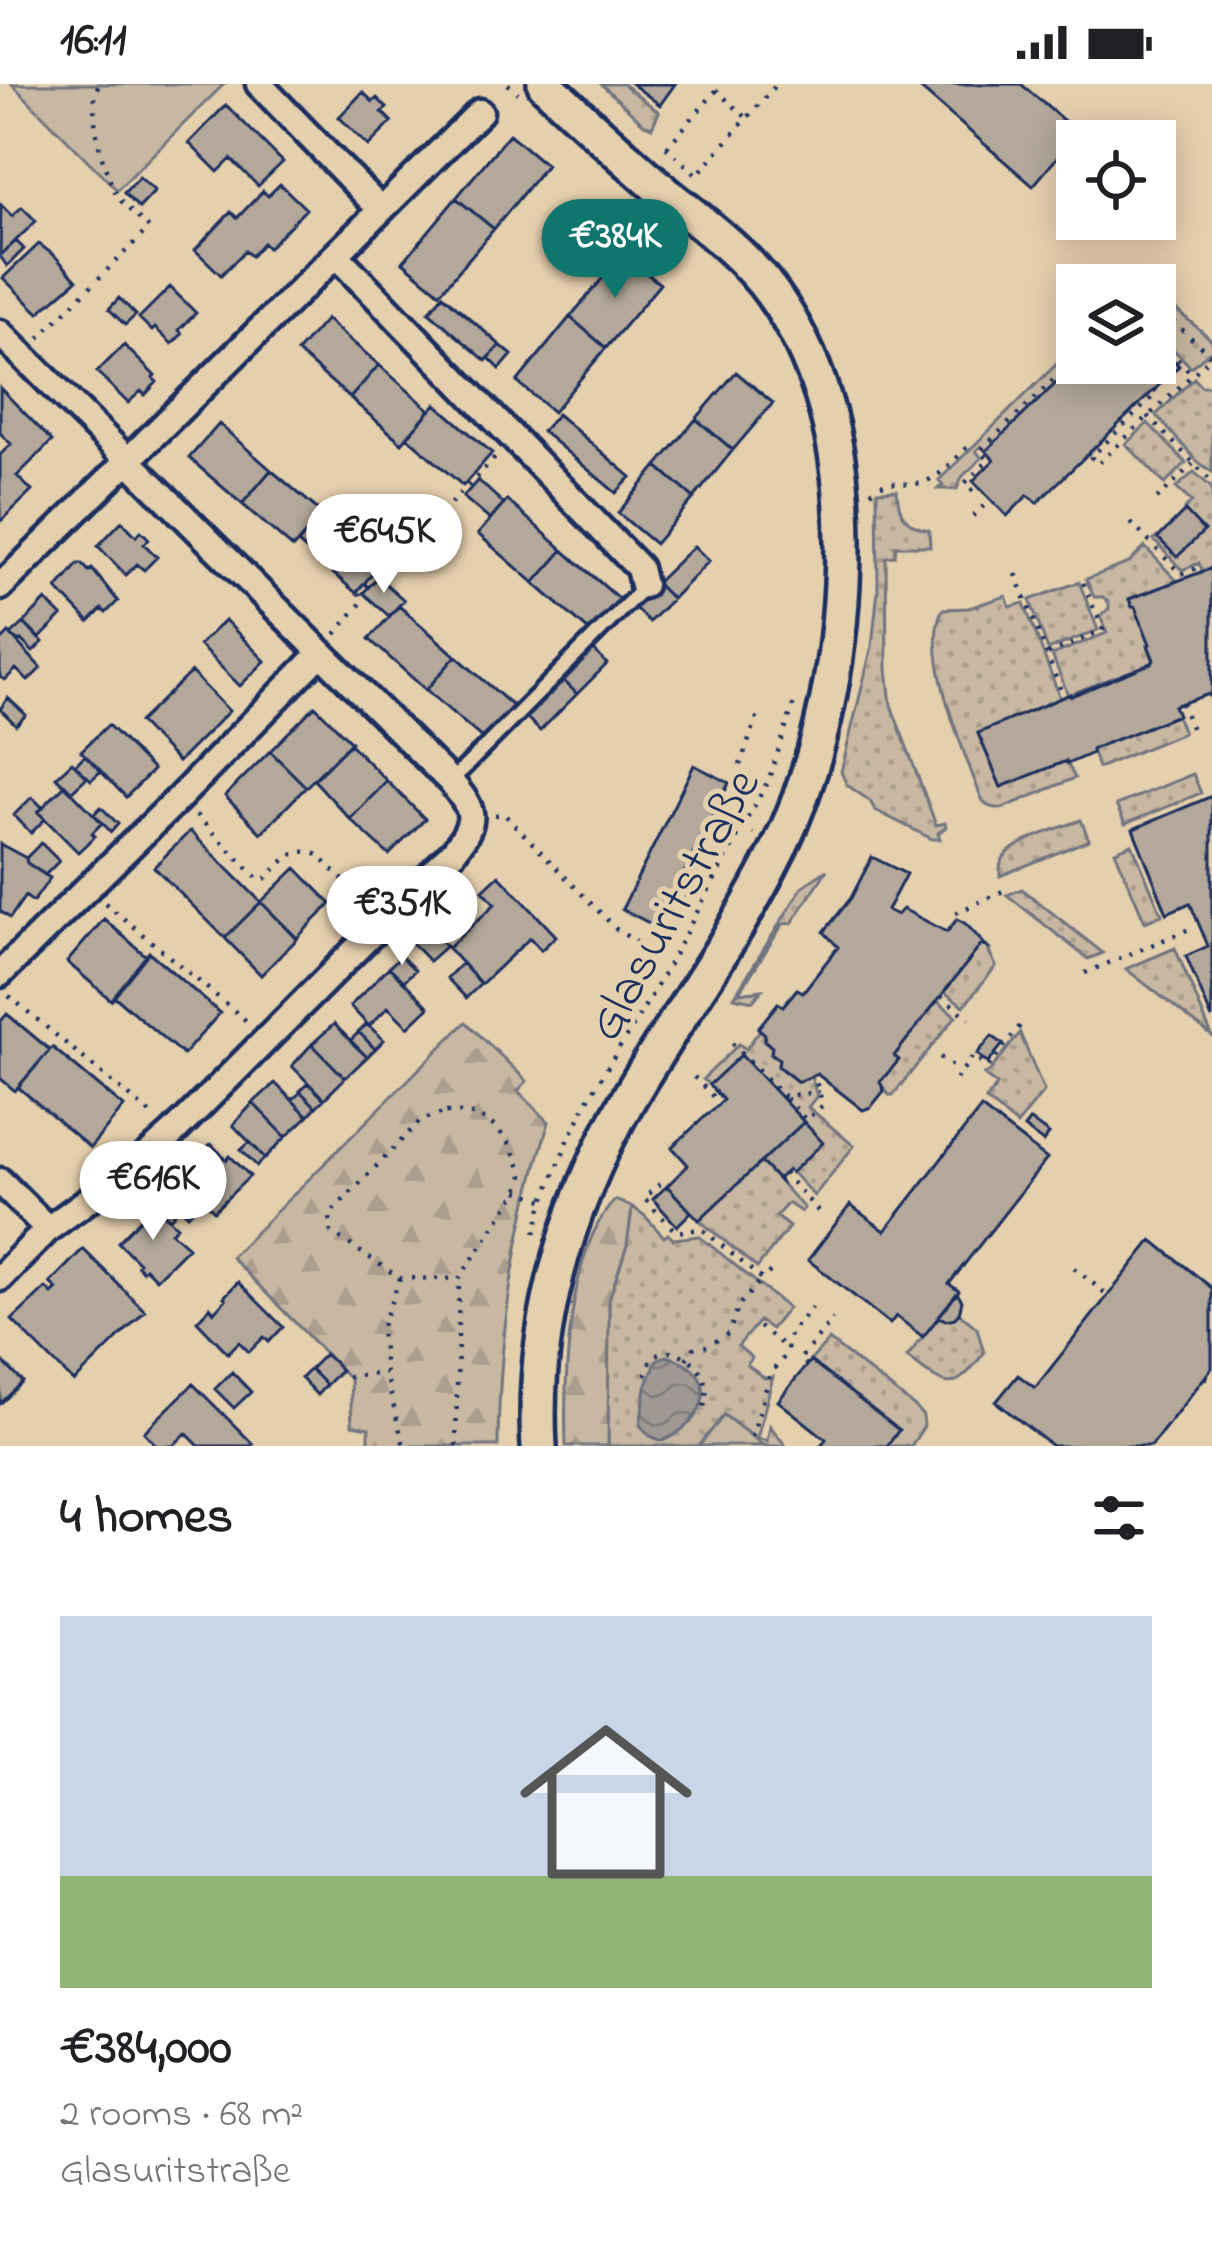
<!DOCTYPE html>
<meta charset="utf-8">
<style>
body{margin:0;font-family:"Indie Flower",sans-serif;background:#f2f2f2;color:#202124;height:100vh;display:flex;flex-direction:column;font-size:45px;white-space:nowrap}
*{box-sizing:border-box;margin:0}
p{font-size:39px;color:#757577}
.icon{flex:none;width:66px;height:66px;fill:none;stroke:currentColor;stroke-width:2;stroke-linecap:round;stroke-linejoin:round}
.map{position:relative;height:1362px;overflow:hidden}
.sheet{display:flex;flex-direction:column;background:#fff;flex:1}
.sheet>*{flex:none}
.buttons{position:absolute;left:1056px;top:36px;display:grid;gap:24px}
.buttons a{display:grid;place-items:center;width:120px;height:120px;border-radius:0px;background:#fff;box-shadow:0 6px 30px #0003;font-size:60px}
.price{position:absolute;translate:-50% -102px;padding:0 27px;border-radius:42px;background:#fff;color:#222;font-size:39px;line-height:78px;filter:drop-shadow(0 3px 6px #0008)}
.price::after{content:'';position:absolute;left:50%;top:72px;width:36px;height:27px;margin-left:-18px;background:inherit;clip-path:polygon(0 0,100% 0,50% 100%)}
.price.current{background:#0f766e;color:#fff}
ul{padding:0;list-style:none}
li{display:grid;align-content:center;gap:24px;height:636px;padding:0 60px}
li span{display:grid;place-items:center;height:372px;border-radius:0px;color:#555}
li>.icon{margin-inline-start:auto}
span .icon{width:216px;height:216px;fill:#fffc;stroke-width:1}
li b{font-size:51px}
h2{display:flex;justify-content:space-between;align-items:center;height:144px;padding:0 60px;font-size:51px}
.status{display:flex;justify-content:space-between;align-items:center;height:84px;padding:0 60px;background:#fff;direction:ltr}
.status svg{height:33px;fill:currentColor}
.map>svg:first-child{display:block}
</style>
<div class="status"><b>16:11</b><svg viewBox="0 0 49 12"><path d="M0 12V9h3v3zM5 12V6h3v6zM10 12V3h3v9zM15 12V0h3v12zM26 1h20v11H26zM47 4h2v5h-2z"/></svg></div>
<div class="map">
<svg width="1212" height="1362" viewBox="0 0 1212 1362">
<defs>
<pattern id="grass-dots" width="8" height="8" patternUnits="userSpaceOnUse" patternTransform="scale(3)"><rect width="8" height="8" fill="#c8b8a2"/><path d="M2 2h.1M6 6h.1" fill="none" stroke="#ab9e8e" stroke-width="1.8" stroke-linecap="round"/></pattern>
<pattern id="forest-firs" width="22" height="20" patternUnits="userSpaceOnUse" patternTransform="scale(3)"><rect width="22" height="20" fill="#c8b8a2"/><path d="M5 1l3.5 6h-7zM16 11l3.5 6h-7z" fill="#ab9e8e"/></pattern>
<pattern id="water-waves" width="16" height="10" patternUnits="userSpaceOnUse" patternTransform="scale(3)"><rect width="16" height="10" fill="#a09993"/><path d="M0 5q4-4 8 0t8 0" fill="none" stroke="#827d7b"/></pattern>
</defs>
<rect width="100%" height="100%" fill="#e5d0ae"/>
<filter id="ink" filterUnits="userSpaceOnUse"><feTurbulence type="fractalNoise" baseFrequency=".00833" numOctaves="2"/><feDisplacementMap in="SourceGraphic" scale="24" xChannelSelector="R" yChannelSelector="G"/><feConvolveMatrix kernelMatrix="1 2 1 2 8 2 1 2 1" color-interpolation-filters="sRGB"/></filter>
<g filter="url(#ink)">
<path fill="url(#grass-dots)" stroke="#727480" stroke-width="3" d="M601,0H623L659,28L652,43L644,40Z
M1155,208L1212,256V266L1191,283L1155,247Z
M1077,260V279L986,367L981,362L976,367L982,374L962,393L957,405H938L943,401L939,396Z
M1194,294L1201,302H1212V388L1197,377L1156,331Z
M1148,339L1186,379L1165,400L1126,360Z
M1194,388L1212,404V484L1203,488L1199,479L1182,486L1154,456L1157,453L1177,473L1203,447L1184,426L1192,418L1176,404Z
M897,406C898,429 905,442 929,446L930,462H896L895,472L886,473L887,585L891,621L936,741L945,739L946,743L938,749L940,755H932L875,726L870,717L847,701L841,688L872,562L878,506L877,407Z
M1145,463L1178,498L1129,516L1135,523L1150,560L1148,562L1153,576L1152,579L1068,611L1052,571L1107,549L1100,532L1109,525V519L1103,513H1094L1086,495L1129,479Z
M1079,498L1098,546L1048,566L1030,516Z
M1006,512L1010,523L1024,519L1060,614L978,650L1001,703L1066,677L1075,694L1003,724C992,725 986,723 981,713C965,670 919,566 943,525L968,524Z
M1176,631L1183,649L1098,684L1092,665Z
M1193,690L1201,709L1125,740L1116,721Z
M1081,736L1089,756L1000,792C1000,784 999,780 1005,772C1015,757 1063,743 1081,736Z
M1132,760L1162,831L1145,838L1115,767Z
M827,786L792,839L783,840L739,909L762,906L753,917L734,913L803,802Z
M1022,805L1103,869L1088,875L1007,811Z
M981,861L987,863L996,882L964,922L944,908Z
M1175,864L1212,952L1126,885Z
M937,917L956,932L893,1011H889L880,998L898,977L894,972Z
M760,946L765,950L764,957L772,963L771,970L779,975L778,983L798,998L811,992L817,1012L808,1023L854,1062L814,1112L792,1088L741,971L709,1001L703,995L739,960L746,965Z
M1020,949L1044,1007L1017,1041L986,1016L997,1001L984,991L990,987Z
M761,1078L804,1124L801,1128L788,1119L776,1132L789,1143L757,1184L699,1136Z
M632,1123L644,1131L664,1153L668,1150L673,1155L699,1152L788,1224L771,1245L759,1237L738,1262L752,1274L747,1281L764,1294L773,1293L757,1354L767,1357L770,1342L786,1362H764L724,1331L699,1362H608L609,1215L627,1161Z
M959,1229L977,1244L984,1269C951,1312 948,1304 907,1273L938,1233L954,1234Z
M829,1256L915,1323L923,1332L924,1342L911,1362H887L898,1346L810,1277Z"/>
<path fill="url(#forest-firs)" stroke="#727480" stroke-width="3" d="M466,938L527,997L518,1007L549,1038C515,1143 499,1251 498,1362H369V1344L352,1341L350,1295L231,1173Z
M615,1116L632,1123L627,1161L609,1215L608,1362H566C564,1296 567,1165 615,1116Z"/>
<path fill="#c8b8a2" stroke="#727480" stroke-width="3" d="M12,0H224L117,106Z
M724,1331L764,1362H699Z"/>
<path fill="url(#water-waves)" stroke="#6b6f7e" stroke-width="3" d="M666,1272C724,1286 708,1339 662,1357L650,1352L640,1341L646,1303L657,1276Z"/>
<path fill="#b3a89a" stroke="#1b2f5e" stroke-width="3" d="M632,0H675L660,21Z
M915,0H1021L1078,49L1033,102Z
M363,8L373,18L377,14L387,24L382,28L392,38L368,62L339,33Z
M226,21L283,78L258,102L231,75L218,88L189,59Z
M509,50L546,81L494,145L456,114Z
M139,93L155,107L139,124L124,109Z
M280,100L306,125L268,164L263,159L251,172L245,167L221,191L195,166L231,128L237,134L263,107L268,112Z
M456,114L494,145L440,209L403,178Z
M1,121L12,132L22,123L36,137L0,172Z
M16,157L24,165L7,182L0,172Z
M39,160L55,172L77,196L39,229L3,194Z
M623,170L660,200L606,264L570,233Z
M170,203L196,229L179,246L182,250L172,260L155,244L152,247L139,234Z
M443,211L500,261L486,277L429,228Z
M119,214L136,231L125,241L109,225Z
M570,233L606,264L553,328L517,298Z
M326,235L379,281L350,314L297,268Z
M1155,247L1163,255L1158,260L1179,282L1037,419L1028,411L1007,432L973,397L994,376L986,367L1077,279H1155Z
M124,261L155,292L153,294L157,298L145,311L141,307L128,319L97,288Z
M500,261L512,271L500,285L489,274Z
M379,281L430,326L402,359L350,314Z
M736,288L773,319L733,366L696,335Z
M0,304L52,357L17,392L32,407L0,438V371L11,360L0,349Z
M436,320L492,369L463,402L407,353Z
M557,330L631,393L616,409L542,347Z
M696,335L733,366L694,414L657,382Z
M219,340L271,386L242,420L189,374Z
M657,382L694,414L655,460L618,429Z
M271,386L323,430L293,464L242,420Z
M478,396L504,420L490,436L463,413Z
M507,416L563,466L534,499L478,450Z
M328,425L385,475L356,509L298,459Z
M1185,427L1204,447L1177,473L1158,454Z
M122,437L136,452L141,447L149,455L144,460L157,473L144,486L137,480L126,491L98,462Z
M694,462L709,477L672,515L656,499Z
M563,466L619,515L590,548L534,499Z
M78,480H82L89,487L92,485L118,517L106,529L102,525L89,538L57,505Z
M1212,484V609L1174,622L1178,631L1092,665V669L1067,680L1066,677L1001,703L978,649L1070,610L1071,612L1152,579L1154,576L1148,561L1150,560L1135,523H1132L1129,515Z
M378,493L404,516L389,532L363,509Z
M656,499L672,515L649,538L634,523Z
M46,516L62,532L39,555L24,539Z
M399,522L456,572L426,606L369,555Z
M225,536L265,577L240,602L199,561Z
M24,539L43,558L33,568L21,556L18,558L11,551Z
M9,549L41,584L28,597L16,585L5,596L0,593V558Z
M592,564L607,580L577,610L561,594Z
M456,572L513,622L483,655L426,606Z
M191,588L229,627L178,678L139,638Z
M561,594L577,610L540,647L525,632Z
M8,614L26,631L16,641L0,625Z
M315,622L351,658L306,703L270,667Z
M108,641L153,686L126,713L81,667Z
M350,660L387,697L350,735L314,696Z
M270,667L306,703L261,749L225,712Z
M85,671L101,687L91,696L75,681Z
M72,678L87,693L71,708L56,693Z
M694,681L729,699L657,843L622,825Z
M387,697L425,735L389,771L350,735Z
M65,701L102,739L92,749L95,752L78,768L38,728Z
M1212,712V935L1186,872L1208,862L1190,819L1167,829L1133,745Z
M32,713L43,724L38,728L45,735L31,749L14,731Z
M101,723L118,740L111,748L94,730Z
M190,747L261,818L225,854L154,783Z
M41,759L59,777L45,791L27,779L26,774Z
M0,760L26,774L27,779L50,794L33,818L25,812L10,834L0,827Z
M872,773L906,790L887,826L897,831L903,825L947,848L957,835L966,840L987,863L981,861L894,972L899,976L880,998L884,1007L871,1023L863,1026L817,990L798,998L778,982L779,975L771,969L772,963L764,956L765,950L758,944L778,919L783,922L797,905L803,908L838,863L824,848L851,814Z
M296,784L331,820L297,854L261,818Z
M499,791L556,852L541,866L530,854L481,900L448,864L495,820L483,806Z
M261,818L297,855L261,891L225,854Z
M104,835L146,872L111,916L67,878Z
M428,843L446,862L429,877L412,859Z
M149,868L220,929L183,971L114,912Z
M401,872L415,886L404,897L389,883Z
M462,879L481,900L466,914L447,894Z
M389,883L429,923L408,943L388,923L369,942L350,922Z
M7,930L50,966L15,1007L0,994V938Z
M334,940L367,973L345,994L312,960Z
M367,940L384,956L375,965L359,948Z
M359,948L375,965L367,973L350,957Z
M992,952L1003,960L988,979L977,970Z
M312,960L345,994L324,1015L292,982Z
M52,963L124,1023L90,1064L18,1003Z
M741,971L804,1038L699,1136L667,1102L688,1081L672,1063L723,1016L709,1001Z
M275,999L308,1032L286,1053L253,1019Z
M308,999L324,1015L316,1023L300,1007Z
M301,1008L316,1023L308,1032L292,1016Z
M253,1019L286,1053L265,1074L233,1041Z
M981,1024L1047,1075L949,1200L959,1207L923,1253L896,1232L890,1240L808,1176L850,1121L885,1147Z
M1030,1036L1049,1050L1043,1058L1024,1044Z
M804,1038L823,1059L791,1089L788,1086L779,1094L780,1098L761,1078Z
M250,1058L265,1074L257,1082L241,1066Z
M211,1060L227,1076L230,1072L250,1092L214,1127L179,1091Z
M183,1095L203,1116L188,1131L167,1111Z
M667,1102L691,1128L677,1142L653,1115Z
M162,1105L180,1123L170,1135L150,1117Z
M154,1121L177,1142L171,1148L188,1163L156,1195L145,1184L142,1187L137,1181L139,1179L118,1158Z
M1152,1156L1212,1204V1284L1151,1362H1052L996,1318L1018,1291L1035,1304Z
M83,1165L145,1227L74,1298L12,1236L46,1204L52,1210L57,1205L50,1199Z
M238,1198L283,1243L269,1258L264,1253L249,1268L239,1258L228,1269L197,1237L210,1223L214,1228L226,1215L224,1213Z
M957,1209L962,1217L959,1229L955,1234L946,1236L938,1233Z
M325,1270L341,1286L326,1301L310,1285Z
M0,1275L23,1298L0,1320Z
M810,1277L899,1346L887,1362H820L826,1355L778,1317Z
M310,1285L326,1301L317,1311L301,1294Z
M232,1288L251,1308L234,1324L215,1305Z
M193,1300L253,1360L251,1362H199L186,1349L173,1362H157L144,1348Z"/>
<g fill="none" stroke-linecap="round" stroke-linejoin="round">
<g stroke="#1b2f5e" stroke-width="21">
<path id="lane" d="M451,697L637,510L643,501"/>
</g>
<g stroke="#1b2f5e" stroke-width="33">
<path id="street" d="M259,0L381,126
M336,171L639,484L643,501
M0,249L450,697C475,727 478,735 454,767L173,1049L139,1079L48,1145L0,1194
M0,503L480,28
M0,890L179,714L321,569
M0,1097L48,1145"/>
</g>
<g stroke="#1b2f5e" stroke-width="42">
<path id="secondary" d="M539,1362C531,1231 574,1102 642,992C688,917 739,846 778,766C824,671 843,563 843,458C843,369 824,282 772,209C744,170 703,140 666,110C625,74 584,37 545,0"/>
</g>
<path stroke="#1b2f5e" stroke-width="4.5" stroke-dasharray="3 9" stroke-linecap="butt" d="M508,0L518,9
M716,6L747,34
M666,63L697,91L777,0
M667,63L722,0
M1155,221L1210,271
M39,254L149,144C139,134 123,122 116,109C103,86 86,24 99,0
M1161,258L1190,288
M1154,306L1157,309L1091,373L1098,380L1212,272
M1148,332L1212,398
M973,407L965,399L989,376L980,367L1077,273
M871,408C891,389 907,407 929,396C945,388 957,373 969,361
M1157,415L1193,380
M973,432L991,415
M1131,439L1181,490L1197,484L1200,489
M1016,490L1063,612
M336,550L362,518L359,509L413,452L410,443L422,432L433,437L497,372
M1048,570L1103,546L1082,496
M1209,611L1212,614
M1181,619L1193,648
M740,681L759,628
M196,731L258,795H265C282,779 294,760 318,771L366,819
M495,731L504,730L616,845L636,858L667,848L729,734L753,750
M105,819L249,939
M956,829L1003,807
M1085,889L1194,843
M9,912L153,1032
M941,912L970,935
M732,959L784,1012L819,1008
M940,973L954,983
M694,993L718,1018
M956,995L973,972L988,983L1020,942
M786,1014L806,1036L823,1021L814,991
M446,1028C493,1028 507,1050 523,1091L518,1107L459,1195L400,1194L331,1148L330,1130L421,1036Z
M784,1089L818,1127
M660,1100L644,1114L676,1148L702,1145L762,1195L772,1186
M518,1107L544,1116
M535,1149L544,1116L567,1059L590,1012L656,904L769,695L795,616
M1074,1184L1106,1210
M400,1194L381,1245L385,1289L404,1362
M759,1243L787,1264
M686,1275L694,1264L708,1262L729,1249L739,1221L762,1195
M807,1281L800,1275L833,1235
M645,1291C647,1287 650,1276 654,1273C675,1255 724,1289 700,1331
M347,1293L385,1289
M1205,1293L1212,1297
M752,1353L770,1290L786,1271L790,1249L815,1220
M456,1362L459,1195"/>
<use href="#lane" stroke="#e5d0ae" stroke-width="12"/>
<use href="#street" stroke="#e5d0ae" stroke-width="24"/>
<use href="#secondary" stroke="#e5d0ae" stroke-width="33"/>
</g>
</g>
<g text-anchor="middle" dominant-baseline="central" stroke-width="10" stroke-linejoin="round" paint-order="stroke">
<g font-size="51" fill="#1b2f5e" stroke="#e5d0ae">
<text transform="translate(676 822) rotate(-61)">Glasuritstraße</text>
</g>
</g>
</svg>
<div class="buttons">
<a><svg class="icon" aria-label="locate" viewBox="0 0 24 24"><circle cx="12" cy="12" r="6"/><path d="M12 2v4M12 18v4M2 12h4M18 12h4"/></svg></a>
<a><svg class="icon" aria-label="layers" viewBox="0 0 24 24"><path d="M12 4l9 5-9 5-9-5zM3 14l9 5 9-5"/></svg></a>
</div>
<b class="price current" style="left:615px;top:217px">€384K</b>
<b class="price" style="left:384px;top:512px">€645K</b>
<b class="price" style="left:402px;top:884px">€351K</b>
<b class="price" style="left:153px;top:1159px">€616K</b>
</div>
<section class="sheet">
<h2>4 homes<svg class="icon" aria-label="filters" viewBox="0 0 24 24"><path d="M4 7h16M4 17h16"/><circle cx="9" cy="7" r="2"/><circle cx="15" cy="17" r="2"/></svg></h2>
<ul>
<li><span style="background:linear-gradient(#c9d6e8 70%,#8fb573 0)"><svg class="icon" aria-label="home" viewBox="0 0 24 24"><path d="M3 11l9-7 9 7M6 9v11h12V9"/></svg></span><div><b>€384,000</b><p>2 rooms · 68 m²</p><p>Glasuritstraße</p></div></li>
</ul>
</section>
